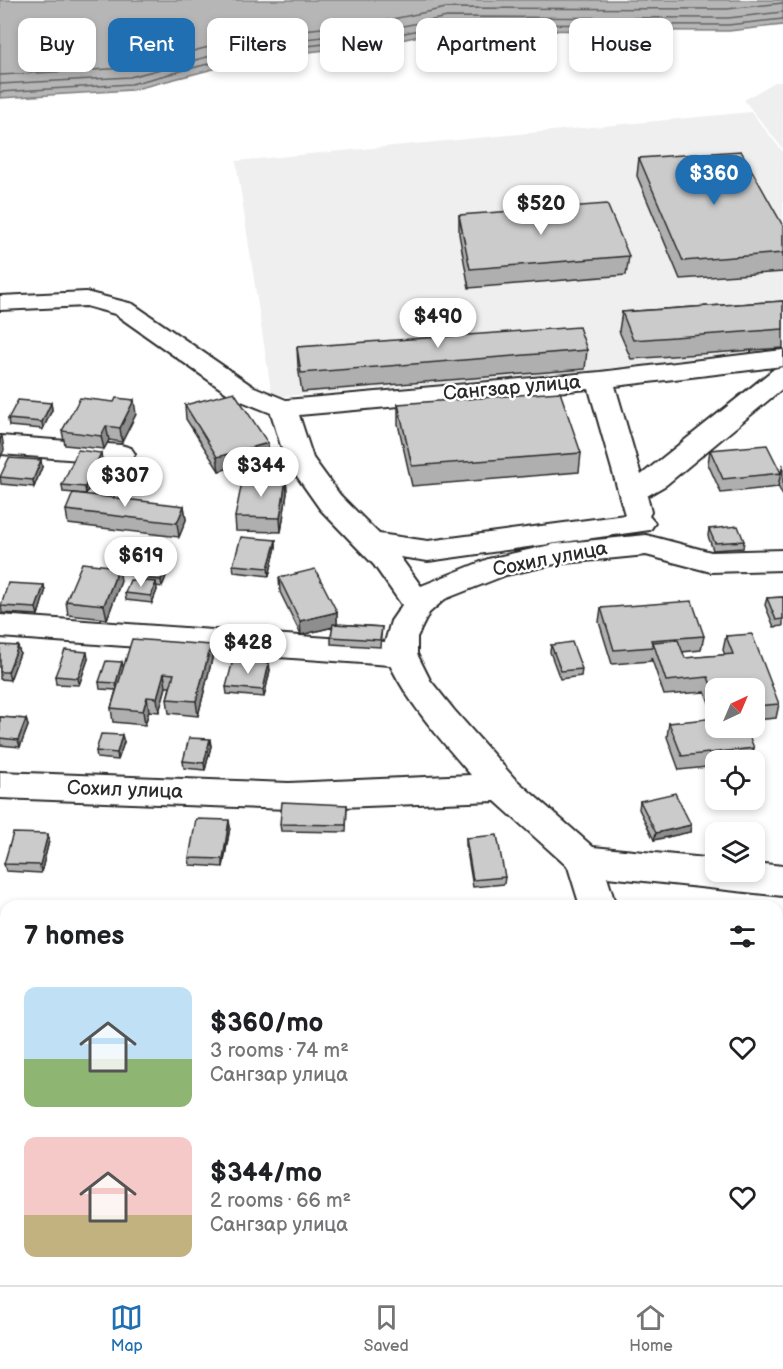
<!DOCTYPE html>
<meta charset="utf-8">
<style>
body{margin:0;font-family:"Balsamiq Sans",sans-serif;background:#f2f2f2;color:#202124;height:100vh;display:flex;flex-direction:column;font-size:22px;white-space:nowrap}
*{box-sizing:border-box;margin:0}
p{font-size:20px;color:#757577}
.icon{flex:none;width:33px;height:33px;fill:none;stroke:currentColor;stroke-width:2;stroke-linecap:round;stroke-linejoin:round}
.map{position:relative;flex:1;overflow:hidden}
.sheet{position:absolute;left:0px;top:900px;width:783px;height:386px;display:flex;flex-direction:column;background:#fff;border-radius:18px 18px 0 0;box-shadow:0 3px 9px #0003}
.sheet>*{flex:none}
.guide{position:absolute;left:18px;top:18px;width:747px;height:54px;display:flex;gap:12px}
.needle{width:39px;rotate:44deg}
.controls{position:absolute;left:705px;top:678px;display:grid;gap:12px}
.controls a{display:grid;place-items:center;width:60px;height:60px;border-radius:12px;background:#fff;box-shadow:0 3px 9px #0003;font-size:30px}
.price{position:absolute;translate:-50% -51px;padding:0 14px;border-radius:21px;background:#fff;color:#222;font-size:20px;line-height:39px;filter:drop-shadow(0 2px 3px #0008)}
.price::after{content:'';position:absolute;left:50%;top:36px;width:18px;height:14px;margin-left:-9px;background:inherit;clip-path:polygon(0 0,100% 0,50% 100%)}
.price.active{background:#1f6fb2;color:#fff}
ul{padding:0;list-style:none}
li{display:flex;align-items:center;gap:18px;height:150px;padding:0 24px}
li span{display:grid;place-items:center;flex:none;width:168px;height:120px;border-radius:12px;color:#555}
li>.icon{margin-inline-start:auto}
span .icon{width:72px;height:72px;fill:#fffc;stroke-width:1}
li b{font-size:26px}
h2{display:flex;justify-content:space-between;align-items:center;height:72px;padding:0 24px;font-size:26px}
.tag{padding:0 21px;border-radius:12px;background:#fff;box-shadow:0 3px 9px #0003;font-size:21px;line-height:54px}
.tag.active{background:#1f6fb2;color:#fff}
.tabs{display:flex;justify-content:space-around;align-items:center;height:84px;border-top:2px solid #e0e0e0;background:#fff;font-size:16px;color:#757577}
.tabs a{display:grid;justify-items:center;gap:3px}
.tabs .active{color:#1f6fb2}
.map>svg:first-child{display:block}
</style>
<div class="map">
<svg width="783" height="1285" viewBox="0 0 783 1285">
<rect width="100%" height="100%" fill="#fff"/>
<filter id="ink" filterUnits="userSpaceOnUse"><feTurbulence type="fractalNoise" baseFrequency=".0167" numOctaves="2"/><feDisplacementMap in="SourceGraphic" scale="12" xChannelSelector="R" yChannelSelector="G"/><feConvolveMatrix kernelMatrix="1 2 1 2 8 2 1 2 1" color-interpolation-filters="sRGB"/></filter>
<g filter="url(#ink)">
<path fill="#efefef" d="M775,82H783V149L744,100Z
M751,112L783,152V357L272,397L236,161Z"/>
<path fill="#b6b6b6" stroke="#7e7e7e" stroke-width="1.5" d="M0,0H783V25L729,31L447,30L387,43L256,58L132,90L0,98Z"/>
<g fill="none" stroke-linecap="round" stroke-linejoin="round">
<path stroke="#636363" stroke-width="1.5" d="M0,75L128,68L251,36L383,21L446,8L727,9L783,3
M0,84L130,77L253,45L384,30L447,17L728,18L783,12
M0,92L131,84L254,52L386,37L447,24L728,25L783,19"/>
<g stroke="#2b2b2b" stroke-width="4">
<path id="minor" d="M86,292L133,304L252,386L286,400L600,372L783,350V366L615,386L641,475L774,369L783,367V388L666,485L647,496L651,512L649,516L655,523L650,530L428,561L400,557L421,586L488,559L555,544L646,535L711,552L783,550V570L711,572L646,555L555,564L506,575L445,599L429,613L417,637V654L430,680L454,710L514,778L593,847L716,859V872H754V863L783,866V896L607,877L616,906H580L568,867L495,801L289,809L0,798V772L289,783L471,775C441,740 411,707 390,665L0,637V615L385,642L391,621L402,605L374,565L320,509L289,465L285,459L271,413L234,398L115,314L86,306L0,310V296ZM589,389L625,515L428,541L379,534L340,495L313,458L299,415Z
M0,436L121,445L131,448L135,454L131,460L121,463L0,454Z
M783,969V1002L777,1004V971Z
M777,1055L783,1056V1092L777,1091Z
M6,1158V1198L0,1200V1160Z
M208,1280H252L253,1285H209Z
M732,1280H777L779,1285H734Z"/>
</g>
<use href="#minor" fill="#fff" fill-rule="evenodd"/>
</g>
<path fill="#afafaf" stroke="#2b2b2b" stroke-width="1.5" d="M639,158L783,226V272L680,279L637,176Z
M459,215L629,256L626,275L469,288L459,234Z
M783,301V348L631,359L619,331L622,312Z
M297,347L587,350L585,369L302,392L298,366Z
M51,403L52,410L43,429L9,426L8,419Z
M398,404L581,453L579,472L412,486L398,424Z
M185,405L269,457L219,471L186,419Z
M136,414L122,442L109,440L104,449L65,445L62,431Z
M710,450L781,473L778,487L721,493L708,464Z
M102,460L86,494L63,492L62,485Z
M783,464V496L778,486Z
M42,467L34,487L1,484L0,476Z
M142,475L134,493L104,490L103,483Z
M286,479L287,493L281,532L236,531L235,517Z
M184,506L186,520L179,537L68,524L66,510Z
M709,529L744,541L743,548L713,550L708,536Z
M276,540V547L269,576L234,572L233,565Z
M170,565L162,587L156,586L157,590L152,603L126,600L125,593L141,581L140,578Z
M279,578L337,612V624L382,627L380,647L331,644V637L333,627L301,635L280,592Z
M121,581L107,619L68,615L66,601Z
M44,585L45,592L38,615L2,613L1,606Z
M783,597V626L774,627L765,605L767,598Z
M601,608L704,636L701,650L682,652L685,658L725,655L723,650L726,636L779,704L776,718L754,720V688H716V715H714L705,692L664,695L651,657V661L612,664L599,622Z
M0,645L20,653L10,680L0,679Z
M211,645L212,659L198,716L169,713L167,699L170,687H166L159,712L149,711L145,725L113,722L111,708L116,690L100,689L99,682L123,668Z
M551,645L582,669L581,676L560,679L550,652Z
M88,659L79,685L56,684L55,676Z
M270,670L264,697L227,694L226,687Z
M0,717L26,719L28,726L20,747L0,745Z
M669,723L754,748L751,760H716V766L679,770L667,737Z
M124,742L118,760L97,758L96,751Z
M211,746L205,770L184,768L183,761Z
M640,801L691,825L690,832L654,840L639,809Z
M347,805L346,832L281,831L280,824Z
M230,827L223,867L190,865L189,858Z
M466,838L505,877L504,884L473,887L466,845Z
M49,841L41,873L6,871L4,864Z
M550,1280H724L727,1285H553Z"/>
<path fill="#8e8e8e" stroke="#2b2b2b" stroke-width="1.5" d="M134,400L136,414L122,442L120,428Z
M51,403L52,410L43,429L42,422Z
M106,426L109,440L104,449L101,436Z
M2,436L4,450L0,459V439Z
M268,443L269,457L219,471L217,457Z
M101,453L102,460L86,494L85,487Z
M41,460L42,467L34,487L33,480Z
M141,468L142,475L134,493L133,486Z
M286,479L287,493L281,532L280,518Z
M184,506L186,520L179,537L177,523Z
M276,540V547L269,576L268,568Z
M169,557L170,565L162,587L161,580Z
M119,567L121,581L107,619L104,605Z
M156,582L157,590L152,603L151,596Z
M44,585L45,592L38,615L36,608Z
M337,612V626L301,635L300,621Z
M211,645L212,659L198,716L196,701Z
M18,646L20,653L10,680L8,672Z
M87,652L88,659L79,685L78,678Z
M122,662L124,669L117,690L116,683Z
M269,663L270,670L264,697L263,690Z
M164,673L166,687L159,712L157,698Z
M147,697L149,711L145,725L143,711Z
M26,719L28,726L20,747L18,740Z
M122,735L124,742L118,760L117,753Z
M210,739L211,746L205,770L204,763Z
M229,820L230,827L223,867V859Z
M691,825L690,832L654,840L656,833Z
M48,834L49,841L41,873L40,865Z
M20,1280H26V1285H21Z
M78,1280H163L137,1285H52Z"/>
<path fill="#cbcbcb" stroke="#2b2b2b" stroke-width="1.5" d="M741,151L783,226V253L683,261L639,158Z
M607,204L629,256L470,269L459,215Z
M783,301V329L633,340L622,312Z
M579,327L587,350L301,373L297,347Z
M234,392L268,443L217,457L185,405Z
M560,392L581,453L412,466L398,404Z
M80,398L114,402L116,398L134,400L120,428L106,426L101,436L62,431Z
M18,400L51,403L42,422L8,419Z
M767,445L781,473L723,479L710,450Z
M78,450L101,453L85,487L62,485Z
M9,458L41,460L33,480L0,477Z
M111,465L141,468L133,486L103,483Z
M243,477L286,479L280,518L235,517Z
M73,493L184,506L177,523L66,510Z
M738,526L744,541L715,543L709,529Z
M241,537L276,540L268,568L233,565Z
M149,555L169,557L161,580L140,578Z
M82,563L119,567L104,605L66,601Z
M315,569L337,612L300,621L279,578Z
M130,580L156,582L151,596L125,593Z
M8,583L44,585L36,608L1,606Z
M783,597V619L776,620L767,598Z
M692,601L704,636L651,640L653,647L614,650L601,608Z
M333,624L382,627L380,640L331,637Z
M752,634L779,704L755,706L754,688H716V698L708,677L666,681L653,642L678,640L685,658L733,654L726,636Z
M132,639L211,645L196,701L167,699L174,674L164,673L157,698L147,697L143,711L111,708Z
M572,642L582,669L561,671L551,645Z
M0,645L18,646L8,672H0Z
M65,650L87,652L78,678L55,676Z
M233,660L269,663L263,690L226,687Z
M106,661L122,662L116,683L99,682Z
M0,717L26,719L18,740L0,738Z
M716,718V728H746L754,748L682,756L669,723Z
M101,734L122,735L117,753L96,751Z
M189,738L210,739L204,763L183,761Z
M675,793L691,825L656,833L640,801Z
M282,802L347,805L346,825L280,824Z
M196,819L229,820L223,859L189,858Z
M13,833L48,834L40,865L4,864Z
M497,835L505,877L473,880L466,838Z
M6,1217V1280H20L21,1285H0V1218Z
M43,1280H78L52,1285H43Z
M263,1280H313L314,1285H255L254,1282Z
M561,1280H724L727,1285H564Z"/>
</g>
<g text-anchor="middle" dominant-baseline="central" stroke-width="5" stroke-linejoin="round" paint-order="stroke">
<g font-size="20" fill="#2b2b2b" stroke="#fff">
<text transform="translate(512 388) rotate(-5)">Сангзар улица</text>
<text transform="translate(550 559) rotate(-11)">Сохил улица</text>
<text transform="translate(125 790) rotate(2)">Сохил улица</text>
</g>
</g>
</svg>
<div class="controls">
<a><svg class="needle" viewBox="-14 -14 28 28"><path d="M0-13l5 13h-10z" fill="#e53935"/><path d="M0 13l5-13h-10z" fill="#757577"/></svg></a>
<a><svg class="icon" aria-label="locate" viewBox="0 0 24 24"><circle cx="12" cy="12" r="6"/><path d="M12 2v4M12 18v4M2 12h4M18 12h4"/></svg></a>
<a><svg class="icon" aria-label="layers" viewBox="0 0 24 24"><path d="M12 4l9 5-9 5-9-5zM3 14l9 5 9-5"/></svg></a>
</div>
<b class="price active" style="left:714px;top:206px">$360</b>
<b class="price" style="left:541px;top:236px">$520</b>
<b class="price" style="left:438px;top:349px">$490</b>
<b class="price" style="left:261px;top:498px">$344</b>
<b class="price" style="left:125px;top:508px">$307</b>
<b class="price" style="left:141px;top:588px">$619</b>
<b class="price" style="left:248px;top:675px">$428</b>
<div class="guide">
<a class="tag">Buy</a>
<a class="tag active">Rent</a>
<a class="tag">Filters</a>
<a class="tag">New</a>
<a class="tag">Apartment</a>
<a class="tag">House</a>
</div>
<section class="sheet">
<h2>7 homes<svg class="icon" aria-label="filters" viewBox="0 0 24 24"><path d="M4 7h16M4 17h16"/><circle cx="9" cy="7" r="2"/><circle cx="15" cy="17" r="2"/></svg></h2>
<ul>
<li><span style="background:linear-gradient(#bfe0f5 60%,#8fb573 0)"><svg class="icon" aria-label="home" viewBox="0 0 24 24"><path d="M3 11l9-7 9 7M6 9v11h12V9"/></svg></span><div><b>$360/mo</b><p>3 rooms · 74 m²</p><p>Сангзар улица</p></div><svg class="icon" aria-label="heart" viewBox="0 0 24 24"><path d="M12 20l-8-8c-3-5 5-10 8-4 3-6 11-1 8 4z"/></svg></li>
<li><span style="background:linear-gradient(#f6c9c9 65%,#c2b280 0)"><svg class="icon" aria-label="home" viewBox="0 0 24 24"><path d="M3 11l9-7 9 7M6 9v11h12V9"/></svg></span><div><b>$344/mo</b><p>2 rooms · 66 m²</p><p>Сангзар улица</p></div><svg class="icon" aria-label="heart" viewBox="0 0 24 24"><path d="M12 20l-8-8c-3-5 5-10 8-4 3-6 11-1 8 4z"/></svg></li>
</ul>
</section>
</div>
<nav class="tabs">
<a class="active"><svg class="icon" aria-label="map" viewBox="0 0 24 24"><path d="M3 6l6-2 6 2 6-2v14l-6 2-6-2-6 2zM9 4v14M15 6v14"/></svg>Map</a>
<a><svg class="icon" aria-label="saved" viewBox="0 0 24 24"><path d="M7 4h10v16l-5-4-5 4z"/></svg>Saved</a>
<a><svg class="icon" aria-label="home" viewBox="0 0 24 24"><path d="M3 11l9-7 9 7M6 9v11h12V9"/></svg>Home</a>
</nav>
